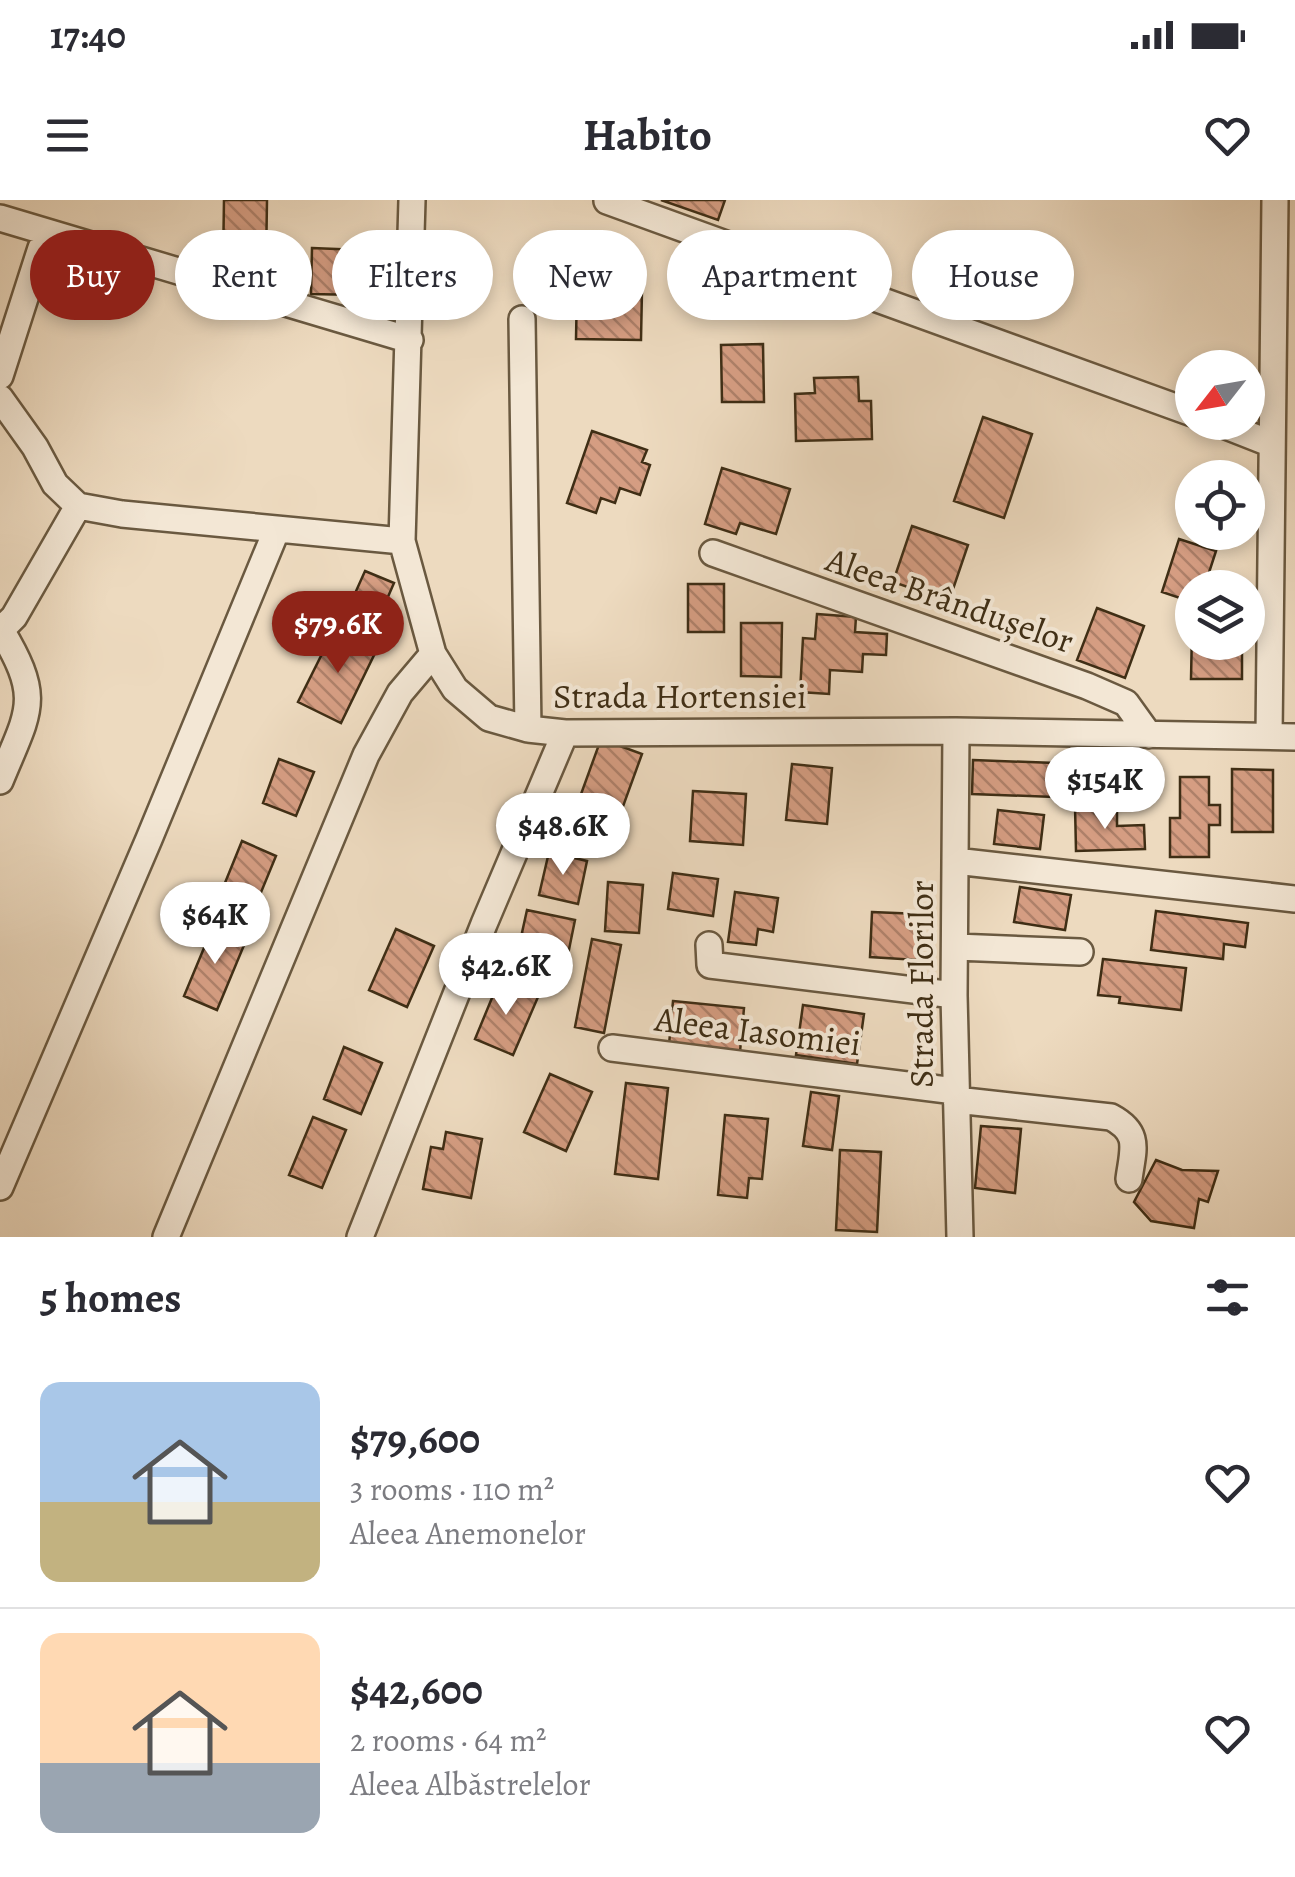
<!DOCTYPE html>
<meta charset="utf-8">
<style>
body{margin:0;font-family:Alegreya,serif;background:#f7f7f7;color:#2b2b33;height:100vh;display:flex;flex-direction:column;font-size:38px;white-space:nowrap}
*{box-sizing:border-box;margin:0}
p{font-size:32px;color:#7c7c81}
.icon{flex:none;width:55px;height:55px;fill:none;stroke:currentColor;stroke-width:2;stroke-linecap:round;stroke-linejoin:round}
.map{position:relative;height:1037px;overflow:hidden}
.panel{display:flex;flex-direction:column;background:#fff;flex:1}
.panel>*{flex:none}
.banner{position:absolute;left:30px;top:30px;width:1235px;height:90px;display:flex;gap:20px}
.needle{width:65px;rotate:239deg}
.tools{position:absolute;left:1175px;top:150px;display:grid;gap:20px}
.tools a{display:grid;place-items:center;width:90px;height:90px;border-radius:50%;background:#fff;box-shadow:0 5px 15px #0003;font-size:50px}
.price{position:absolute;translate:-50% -85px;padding:0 22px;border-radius:35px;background:#fff;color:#222;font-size:32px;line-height:65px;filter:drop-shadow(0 2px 5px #0008)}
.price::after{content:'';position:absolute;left:50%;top:60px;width:30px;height:22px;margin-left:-15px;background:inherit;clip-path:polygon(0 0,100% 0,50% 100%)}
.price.current{background:#8f2418;color:#fff}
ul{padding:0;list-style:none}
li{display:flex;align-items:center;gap:30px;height:250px;padding:0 40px}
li+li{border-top:2px solid #e1e1e2}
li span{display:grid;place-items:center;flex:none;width:280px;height:200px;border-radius:20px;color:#555}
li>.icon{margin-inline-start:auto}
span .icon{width:120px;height:120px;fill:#fffc;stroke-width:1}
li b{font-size:42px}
h2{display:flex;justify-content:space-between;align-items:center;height:120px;padding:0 40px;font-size:42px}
.tag{padding:0 35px;border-radius:45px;background:#fff;box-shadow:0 5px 15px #0003;font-size:35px;line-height:90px}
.tag.current{background:#8f2418;color:#fff}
.status{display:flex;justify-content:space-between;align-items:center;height:70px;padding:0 50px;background:#fff;direction:ltr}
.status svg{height:28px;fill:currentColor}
header{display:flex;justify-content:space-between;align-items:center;height:130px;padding:0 40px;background:#fff;font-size:45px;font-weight:700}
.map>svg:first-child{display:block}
</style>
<div class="status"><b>17:40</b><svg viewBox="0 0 49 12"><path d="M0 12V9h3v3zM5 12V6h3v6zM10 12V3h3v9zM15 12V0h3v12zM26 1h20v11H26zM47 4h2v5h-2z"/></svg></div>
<header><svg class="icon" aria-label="menu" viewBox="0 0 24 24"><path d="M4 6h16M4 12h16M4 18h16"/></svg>Habito<svg class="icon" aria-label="heart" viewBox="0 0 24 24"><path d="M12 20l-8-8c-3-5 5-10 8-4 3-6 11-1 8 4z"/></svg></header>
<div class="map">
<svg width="1295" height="1037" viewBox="0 0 1295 1037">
<defs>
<pattern id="building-back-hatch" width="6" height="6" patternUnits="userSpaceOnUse" patternTransform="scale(2.5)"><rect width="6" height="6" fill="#d59d82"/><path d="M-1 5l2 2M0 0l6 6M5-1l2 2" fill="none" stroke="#ae8069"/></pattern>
</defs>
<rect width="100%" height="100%" fill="#eddabf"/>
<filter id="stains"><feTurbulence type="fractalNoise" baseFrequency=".002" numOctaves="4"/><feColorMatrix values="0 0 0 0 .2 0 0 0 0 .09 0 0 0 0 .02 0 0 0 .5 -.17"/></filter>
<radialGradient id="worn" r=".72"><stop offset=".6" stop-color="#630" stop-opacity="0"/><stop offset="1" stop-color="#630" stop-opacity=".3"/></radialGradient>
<path fill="url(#building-back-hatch)" stroke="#3f2e15" stroke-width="2.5" d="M224,0H267L266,64H223Z
M661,0H725L718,20Z
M312,48L360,50L359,95L311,94Z
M577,88L642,90L641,140L576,139Z
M763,144L764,202H722L721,145Z
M858,177L859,201H871L872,239L796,241L795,194L815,193L814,178Z
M983,217L1032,234L1004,318L954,301Z
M592,231L647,250L642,262L650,265L640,295L620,288L615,303L601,298L596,313L567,303Z
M722,268L790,289L776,334L740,323L736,334L705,324Z
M912,326L968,345L949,401L893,382Z
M1179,339L1216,351L1204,388H1192V402L1162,392Z
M365,371L394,383L377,422L348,409Z
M688,384H724V432H688Z
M1097,408L1144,426L1125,478L1077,460Z
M817,414L856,417L855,432L887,434L886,455L863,454L862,472L830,470L829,494L800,492L803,438L815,439Z
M741,423H782L781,477L741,476Z
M335,428L377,449L341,523L298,502Z
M1192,431V442H1242V479H1191Z
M601,539L642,554L613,634L572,619Z
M279,559L314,572L296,616L263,603Z
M973,560L1055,563L1054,597L972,594Z
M792,564L832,568L827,624L786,620Z
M1232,569L1273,570V632H1232Z
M1180,577H1209V605H1220V625H1209V657H1170V618H1180Z
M693,591L746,594L743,645L690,641Z
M1075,605H1095V613L1117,612V626L1144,625L1145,649L1076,651Z
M998,610L1044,615L1040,649L994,644Z
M242,641L276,656L252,714L218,700Z
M549,652L587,661L578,704L539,695Z
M673,673L718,679L713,716L668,709Z
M608,682L643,685L639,733L605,731Z
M1020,687L1071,695L1065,730L1014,722Z
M735,692L778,698L773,732L758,729L756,745L728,742Z
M527,710L575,720L563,779L514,769Z
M1156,711L1248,723L1245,747L1224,744L1223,759L1151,750Z
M872,712L919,714L917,760L870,757Z
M214,724L247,738L217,810L184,796Z
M396,729L434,746L407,807L369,790Z
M592,739L621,745L604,833L575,827Z
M1103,759L1186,768L1181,810L1119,803L1120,797L1098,795Z
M499,781L538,797L513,855L475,839Z
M673,801L744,808L740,852L669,845Z
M803,805L864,814L857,864L796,855Z
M344,847L382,863L361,914L324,899Z
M550,874L592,892L566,951L524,932Z
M626,883L668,888L658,979L615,974Z
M811,892L839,896L832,950L803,946Z
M725,915L768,919L762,979L749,978L747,998L718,995Z
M313,917L346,930L322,988L289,975Z
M981,926L1021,929L1015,993L975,988Z
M446,932L482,939L471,998L423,989L431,947L443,949Z
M840,950L881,952L877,1032L836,1030Z
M1156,960L1182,970L1218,971L1208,1002L1199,999L1194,1028L1151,1021L1134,1002Z"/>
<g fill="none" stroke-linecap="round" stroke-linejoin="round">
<g stroke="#6a5940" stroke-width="30">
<path id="minor" d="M412,0L402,341L433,454L455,489L489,518L528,529L565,533L956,531L1295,537
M607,1L1192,213
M0,18L410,140
M522,119L528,529
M0,176L41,48
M0,198L35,247L55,284L78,306L122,314L402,341
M1216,222L1272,244
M713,353L1087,486L1126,503L1149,535
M0,431L14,417L78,306
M956,531L954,795L960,1037
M1269,536L1275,0
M0,581C29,510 43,500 1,430
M955,661L1295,699
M709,745L710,765L954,795
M956,747L1080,752
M612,848L955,891
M956,900L1111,917C1141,933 1133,949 1129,979
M0,987L149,639L277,329
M166,1037L366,555L400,493L433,454
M360,1037L484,724L565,533"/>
</g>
<use href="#minor" stroke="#f3e7d5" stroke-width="25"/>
</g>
<g text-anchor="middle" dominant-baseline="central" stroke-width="8" stroke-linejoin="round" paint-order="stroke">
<g font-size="35" fill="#3f2e15" stroke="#f3e7d5">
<text transform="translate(950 400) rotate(19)">Aleea Brândușelor</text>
<text x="680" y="496">Strada Hortensiei</text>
<text transform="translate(921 784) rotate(-90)">Strada Florilor</text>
<text transform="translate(758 831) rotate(7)">Aleea Iasomiei</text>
</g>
</g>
<rect width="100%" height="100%" filter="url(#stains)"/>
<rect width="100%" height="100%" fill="url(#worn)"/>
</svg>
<div class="tools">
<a><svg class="needle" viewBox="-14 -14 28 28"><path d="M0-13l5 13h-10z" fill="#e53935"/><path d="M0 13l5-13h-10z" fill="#7c7c81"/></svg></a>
<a><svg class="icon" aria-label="locate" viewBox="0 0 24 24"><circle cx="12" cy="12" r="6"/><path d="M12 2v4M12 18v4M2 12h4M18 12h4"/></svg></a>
<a><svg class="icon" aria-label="layers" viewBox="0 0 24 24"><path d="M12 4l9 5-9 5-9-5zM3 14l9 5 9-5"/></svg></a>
</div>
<b class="price current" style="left:338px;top:476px">$79.6K</b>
<b class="price" style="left:1105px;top:632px">$154K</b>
<b class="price" style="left:563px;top:678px">$48.6K</b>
<b class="price" style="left:215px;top:767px">$64K</b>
<b class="price" style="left:506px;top:818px">$42.6K</b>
<div class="banner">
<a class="tag current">Buy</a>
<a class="tag">Rent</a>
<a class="tag">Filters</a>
<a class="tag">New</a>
<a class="tag">Apartment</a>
<a class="tag">House</a>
</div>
</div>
<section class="panel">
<h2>5 homes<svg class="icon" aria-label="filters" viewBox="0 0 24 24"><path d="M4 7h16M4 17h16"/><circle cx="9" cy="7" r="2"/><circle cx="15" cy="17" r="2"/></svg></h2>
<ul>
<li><span style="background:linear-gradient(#a9c7e8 60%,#c2b280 0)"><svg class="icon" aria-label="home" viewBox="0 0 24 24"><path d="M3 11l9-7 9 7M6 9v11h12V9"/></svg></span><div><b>$79,600</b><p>3 rooms · 110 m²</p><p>Aleea Anemonelor</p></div><svg class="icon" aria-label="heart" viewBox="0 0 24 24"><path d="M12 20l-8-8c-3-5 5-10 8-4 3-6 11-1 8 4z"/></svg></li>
<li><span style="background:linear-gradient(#ffd9b3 65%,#9aa5b1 0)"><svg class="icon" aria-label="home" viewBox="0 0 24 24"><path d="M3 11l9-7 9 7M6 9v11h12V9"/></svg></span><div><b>$42,600</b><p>2 rooms · 64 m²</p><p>Aleea Albăstrelelor</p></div><svg class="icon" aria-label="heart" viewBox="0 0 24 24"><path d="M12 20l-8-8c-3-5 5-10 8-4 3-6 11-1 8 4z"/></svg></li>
</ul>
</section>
